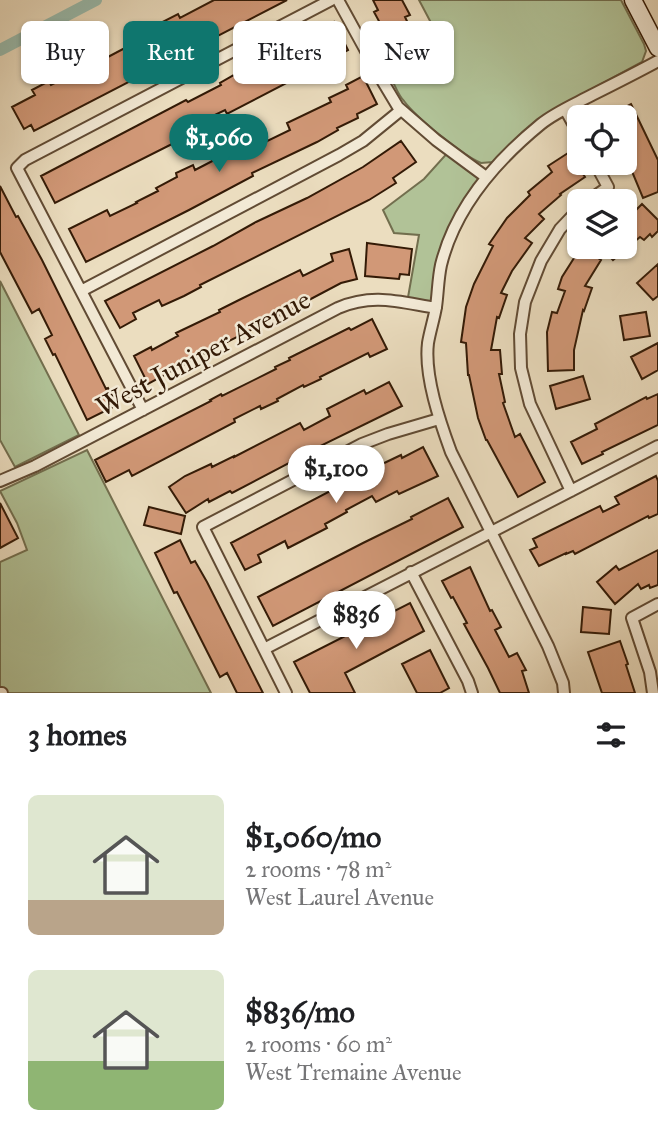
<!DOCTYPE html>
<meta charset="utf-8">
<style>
body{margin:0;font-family:"IM FELL Great Primer",serif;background:#f2f2f2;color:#202124;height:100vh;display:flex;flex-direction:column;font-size:26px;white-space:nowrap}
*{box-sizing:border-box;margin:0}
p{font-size:23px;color:#757577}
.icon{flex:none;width:38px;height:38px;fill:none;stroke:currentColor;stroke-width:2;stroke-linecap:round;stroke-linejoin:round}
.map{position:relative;height:693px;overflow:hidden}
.panel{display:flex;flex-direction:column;background:#fff;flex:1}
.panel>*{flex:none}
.banner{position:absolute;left:21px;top:21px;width:616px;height:63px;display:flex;gap:14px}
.tools{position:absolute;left:567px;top:105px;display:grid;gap:14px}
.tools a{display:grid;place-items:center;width:70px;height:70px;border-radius:10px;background:#fff;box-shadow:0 2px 5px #0004;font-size:35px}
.price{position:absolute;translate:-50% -60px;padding:0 16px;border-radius:24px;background:#fff;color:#222;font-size:23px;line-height:46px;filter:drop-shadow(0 2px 4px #0008)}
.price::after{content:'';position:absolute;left:50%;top:42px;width:21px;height:16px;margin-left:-10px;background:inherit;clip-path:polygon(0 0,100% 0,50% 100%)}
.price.on{background:#0f766e;color:#fff}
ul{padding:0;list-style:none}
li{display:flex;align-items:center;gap:21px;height:175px;padding:0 28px}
li span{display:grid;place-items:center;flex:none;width:196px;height:140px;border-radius:10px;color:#555}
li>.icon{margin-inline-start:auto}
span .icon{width:84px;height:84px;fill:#fffc;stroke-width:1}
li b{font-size:30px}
h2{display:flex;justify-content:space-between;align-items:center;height:84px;padding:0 28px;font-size:30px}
.pill{padding:0 24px;border-radius:10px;background:#fff;box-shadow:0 2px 5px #0004;font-size:24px;line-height:63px}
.pill.on{background:#0f766e;color:#fff}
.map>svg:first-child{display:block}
</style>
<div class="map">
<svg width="658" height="693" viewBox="0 0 658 693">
<rect width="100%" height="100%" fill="#ebddbf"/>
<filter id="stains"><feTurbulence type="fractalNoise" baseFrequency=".00286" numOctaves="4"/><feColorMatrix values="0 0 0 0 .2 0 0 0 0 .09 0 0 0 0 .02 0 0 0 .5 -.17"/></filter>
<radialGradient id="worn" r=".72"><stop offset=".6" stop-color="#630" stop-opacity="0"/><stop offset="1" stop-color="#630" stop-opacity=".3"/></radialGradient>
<path fill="#b1c297" stroke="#726e4e" stroke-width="2" d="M419,0H621L644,44L646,51L642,62L551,111L493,162L481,163C463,156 416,117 404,101C399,96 396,88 393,82L447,53Z
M450,150L486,177L442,265L436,308L407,303L419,235L394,233L383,210L424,179Z
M0,281L79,435L15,467L0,440Z
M87,450L211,693H0V562L27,550L17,523L0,491Z"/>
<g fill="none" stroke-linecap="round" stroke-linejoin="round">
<path stroke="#99bcae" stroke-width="12" d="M0,50L96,0"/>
</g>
<path fill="#d19877" stroke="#331a06" stroke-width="2" d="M214,0H287L34,131L31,125L24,129L12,107L35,95L32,90L49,81L51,85L71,75L72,76L142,39L139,34L178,14L180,18Z
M373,0H402L410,15L405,17L426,61L406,71L374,12L378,10Z
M334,22L348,50L329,60L332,66L322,71L319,66L227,114L225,110L198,123L200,128L179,138L180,140L55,203L41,176L186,100L188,102L221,85L220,83L234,75L319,32L318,31Z
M363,76L377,104L357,114L358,118L337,128L338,130L317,142L252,173L253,176L189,210L86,262L69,229L107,210L110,216L137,203L136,202L158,191L156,188L177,177L176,173L193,165L195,170L222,156L219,150L235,142L238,147L251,141L255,147L290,130L287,123L331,102L329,98L348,89L346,85Z
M631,104L658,160V192L643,198L631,169L630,170L625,161V117H606Z
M401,141L416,162L393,178L396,183L369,200L200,285L201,287L184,296L162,306L159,300L133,313L136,319L120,328L105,301L213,246L256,222L307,198L363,167Z
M568,153L585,177L560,194L561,195L539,214L544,219L525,238L532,243L512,271L501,293L507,295L499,318L497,317L491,350H500L502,374H499L505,402L503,403L515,437L520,434L545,482L518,497L487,440H486L478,418L469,375H468L466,343L461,342L466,307L474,284L493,246L489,244L507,218L530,195L528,192L552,172L548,166Z
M0,186L16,217L18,216L42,260L106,389L108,388L117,405L87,420L55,354L53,355L45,339L52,335L39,309L32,313L0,252Z
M642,204L658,220V231L652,237L650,234L644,240L640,237L613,260L601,247H625V217L631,211L633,213Z
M367,243L412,249L409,275L400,274L399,279L365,276Z
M581,247L601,260L585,286L592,288L584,311L583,310L574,350V370L548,371L547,332L552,312L557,313L565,291L558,289L562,277Z
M349,249L357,279L341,283L271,320L207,352L148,384L134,356L151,347L152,350L178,336L176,333L220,312L219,310L239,300L300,270L303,276L333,261L331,254Z
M658,264V296L653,300L637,283Z
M646,312L650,336L624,340L620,316Z
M372,319L387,349L370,357L368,353L320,377L321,379L304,387L303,385L277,399L278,401L261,409L260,406L234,419L235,422L132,476L129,470L106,482L95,460L211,401L210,400L221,394L222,396L276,369L275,367L290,360L289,358L349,328L351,330Z
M658,343V370L642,379L631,357Z
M583,376L590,399L556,409L550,386Z
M389,382L402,406L314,449V450L232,493L230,491L209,502L208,499L186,513L169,487L185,476L211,464L212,467L234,456V457L300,423L304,430L330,416L327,409L364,390L366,394Z
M658,394V425L602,452L603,454L582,464L571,442L597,429L595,424L646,397L647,399Z
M423,447L438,476L399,494L397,491L376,502L372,496L346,510L347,512L325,524L327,528L288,548L285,541L258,555L261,562L245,570L231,543L378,466L401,455L402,458Z
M656,476L658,481V514L649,518L648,516L575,554L573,551L566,554V553L539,566L530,550L537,547L533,539L600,506L603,512L619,504L615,497Z
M448,498L463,527L273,626L258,597L363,543L412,519L411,517Z
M0,503L18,538L0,548Z
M149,507L185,516L181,534L144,525Z
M180,540L191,563L195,561L207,582L263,693H237L227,673L220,677L177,592L174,593L155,553Z
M658,550V585L650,588L649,585L641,589L638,584L615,604L597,582L616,566L619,570Z
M470,567L490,611L492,610L501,627L495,630L509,657L517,653L526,670L522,671L529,693H500L488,668L464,624L467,623L453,597L451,598L442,581Z
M410,603L424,631L345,673L355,693H310L294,662Z
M583,607L611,610L609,634L581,632Z
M620,641L628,664L626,665L635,693H602L588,652Z
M430,650L449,688L440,693H417L402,664Z"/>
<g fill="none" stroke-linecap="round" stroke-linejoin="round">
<g stroke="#614b34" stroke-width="14">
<path id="street" d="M338,0L383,82L398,107L436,140L486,177
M565,109L579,134
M588,201L608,187L595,163
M81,291L339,155L363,141L401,110
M143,410L17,168L25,160L331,0
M0,481L35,466L338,308C373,293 399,302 436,308
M571,491L530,404L521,368L520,334L525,302L541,261L560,229L579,209
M411,572L468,681L472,693
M264,649L658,446
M0,693H2
M286,693L203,527L362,444L388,434L439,419
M564,693L563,683L548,646L451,452C440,422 424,376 428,343C430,331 434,319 436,307C438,293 438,279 441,265C455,208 497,160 541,124C556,112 575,104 592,95C614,84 636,73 658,61
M653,693L650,672L632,618L658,604"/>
</g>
<g stroke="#331a06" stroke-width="19">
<path id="secondary" d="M633,0L658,48"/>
</g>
<use href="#street" stroke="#f2e9d5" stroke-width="10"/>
<use href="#secondary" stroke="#f2e9d5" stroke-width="16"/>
</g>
<g text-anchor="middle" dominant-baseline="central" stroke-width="5" stroke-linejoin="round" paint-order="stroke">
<g font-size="28" fill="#331a06" stroke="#f2e9d5">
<text transform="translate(203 353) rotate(-28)">West Juniper Avenue</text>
</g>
</g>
<rect width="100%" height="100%" filter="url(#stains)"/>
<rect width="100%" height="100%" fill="url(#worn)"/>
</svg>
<div class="tools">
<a><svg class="icon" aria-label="locate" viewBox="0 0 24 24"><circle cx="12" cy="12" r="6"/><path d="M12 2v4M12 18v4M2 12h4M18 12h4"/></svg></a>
<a><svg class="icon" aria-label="layers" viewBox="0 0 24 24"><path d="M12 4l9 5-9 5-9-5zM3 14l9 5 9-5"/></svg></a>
</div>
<b class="price on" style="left:219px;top:174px">$1,060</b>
<b class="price" style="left:336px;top:505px">$1,100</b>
<b class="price" style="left:356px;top:651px">$836</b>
<div class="banner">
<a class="pill">Buy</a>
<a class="pill on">Rent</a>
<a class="pill">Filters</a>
<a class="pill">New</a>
</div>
</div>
<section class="panel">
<h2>3 homes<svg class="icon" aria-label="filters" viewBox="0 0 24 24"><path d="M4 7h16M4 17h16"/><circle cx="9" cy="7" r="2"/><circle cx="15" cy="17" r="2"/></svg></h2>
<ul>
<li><span style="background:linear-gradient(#dfe7d0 75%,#b9a48a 0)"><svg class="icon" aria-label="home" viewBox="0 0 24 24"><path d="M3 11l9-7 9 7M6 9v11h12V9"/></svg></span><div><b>$1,060/mo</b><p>2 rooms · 78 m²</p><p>West Laurel Avenue</p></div></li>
<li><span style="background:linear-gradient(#dfe7d0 65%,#8fb573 0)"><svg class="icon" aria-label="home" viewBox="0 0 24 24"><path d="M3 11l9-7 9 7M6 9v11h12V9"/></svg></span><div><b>$836/mo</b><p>2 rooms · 60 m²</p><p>West Tremaine Avenue</p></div></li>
</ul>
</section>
